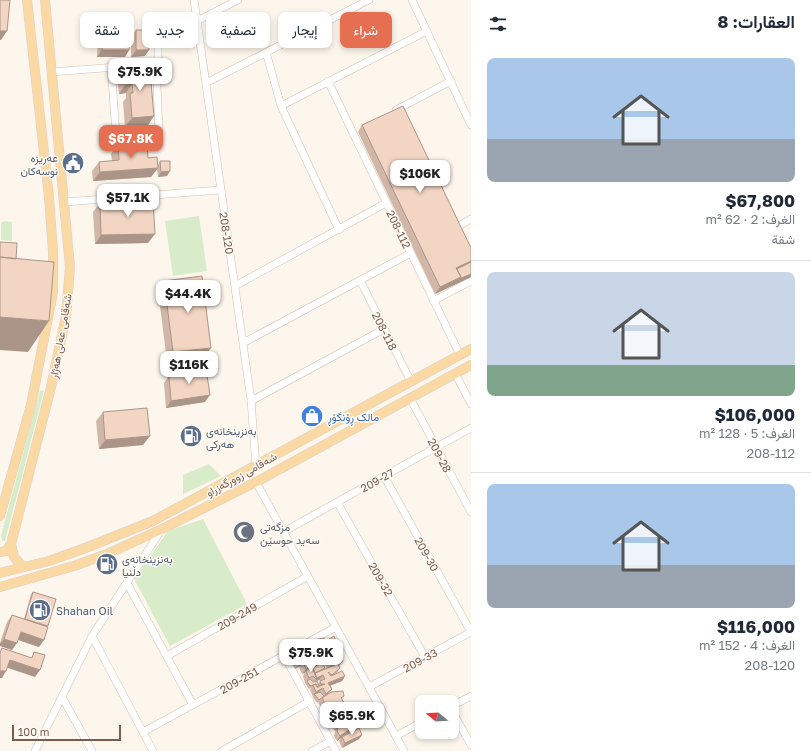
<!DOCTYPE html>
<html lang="ar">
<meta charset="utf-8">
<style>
body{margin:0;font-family:"Golos Text",Vazirmatn,sans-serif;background:#f2f2f3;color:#1f2937;direction:rtl;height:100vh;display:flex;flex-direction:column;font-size:15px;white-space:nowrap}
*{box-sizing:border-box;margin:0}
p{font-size:13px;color:#747a83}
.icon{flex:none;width:22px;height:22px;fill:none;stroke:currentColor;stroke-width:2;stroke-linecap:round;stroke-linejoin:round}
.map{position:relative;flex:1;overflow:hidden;direction:ltr}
.panel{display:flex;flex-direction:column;background:#fff;width:340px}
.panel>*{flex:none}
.top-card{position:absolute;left:12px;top:12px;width:380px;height:36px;direction:rtl;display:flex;gap:8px}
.needle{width:26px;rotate:288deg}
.tools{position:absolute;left:415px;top:695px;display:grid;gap:8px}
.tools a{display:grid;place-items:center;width:44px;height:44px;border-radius:8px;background:#fff;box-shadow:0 2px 6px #0003;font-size:20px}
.scale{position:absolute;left:12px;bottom:10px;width:109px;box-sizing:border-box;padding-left:4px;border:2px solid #7a5c4d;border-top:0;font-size:11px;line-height:14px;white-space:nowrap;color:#7a5c4d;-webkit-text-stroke:3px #fffaf3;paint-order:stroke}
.price{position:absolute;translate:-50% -34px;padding:0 9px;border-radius:8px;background:#fff;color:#222;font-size:13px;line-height:26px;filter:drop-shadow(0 1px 2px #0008)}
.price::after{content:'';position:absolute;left:50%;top:24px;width:12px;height:9px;margin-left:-6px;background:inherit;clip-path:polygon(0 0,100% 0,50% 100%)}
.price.active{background:#e76f51;color:#fff}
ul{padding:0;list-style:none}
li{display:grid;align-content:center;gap:8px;height:212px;padding:0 16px}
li+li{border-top:1px solid #e0e1e3}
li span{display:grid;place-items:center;height:124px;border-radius:8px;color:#555}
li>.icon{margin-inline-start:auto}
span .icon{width:72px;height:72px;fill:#fffc;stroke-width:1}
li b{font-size:17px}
h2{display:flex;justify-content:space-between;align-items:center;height:48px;padding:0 16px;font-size:17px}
.tag{padding:0 14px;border-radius:8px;background:#fff;box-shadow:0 2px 6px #0003;font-size:14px;line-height:36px}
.tag.active{background:#e76f51;color:#fff}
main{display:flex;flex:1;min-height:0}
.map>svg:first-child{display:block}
</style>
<main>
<section class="panel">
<h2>العقارات: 8<svg class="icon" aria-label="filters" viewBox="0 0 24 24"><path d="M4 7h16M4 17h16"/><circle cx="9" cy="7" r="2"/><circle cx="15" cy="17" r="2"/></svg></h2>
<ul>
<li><span style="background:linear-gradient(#a9c7e8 65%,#9aa5b1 0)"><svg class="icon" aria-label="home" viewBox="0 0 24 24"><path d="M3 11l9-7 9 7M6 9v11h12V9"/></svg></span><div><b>$67,800</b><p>الغرف: 2 · 62 m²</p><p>شقة</p></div></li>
<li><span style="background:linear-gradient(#c9d6e8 75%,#7fa58c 0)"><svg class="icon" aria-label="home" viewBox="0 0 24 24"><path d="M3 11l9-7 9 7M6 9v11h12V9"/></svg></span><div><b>$106,000</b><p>الغرف: 5 · 128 m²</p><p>208-112</p></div></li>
<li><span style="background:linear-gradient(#a9c7e8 65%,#9aa5b1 0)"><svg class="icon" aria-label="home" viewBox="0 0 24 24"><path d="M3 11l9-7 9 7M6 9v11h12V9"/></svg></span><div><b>$116,000</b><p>الغرف: 4 · 152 m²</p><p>208-120</p></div></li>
</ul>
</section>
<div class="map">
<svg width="471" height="751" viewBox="0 0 471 751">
<rect width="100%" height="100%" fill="#fdf6ec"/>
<path fill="#d8ecc9" d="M199,216L207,271L173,276L165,221Z
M4,221L12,222V241L1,240V223Z
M40,390L44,391L5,541H2L1,536Z
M209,464L221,476L183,494V475Z
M203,519L247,604L170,646L134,579L168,531Z"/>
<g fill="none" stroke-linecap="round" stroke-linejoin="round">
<g stroke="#d1beb0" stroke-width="8">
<path id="minor" d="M194,0L251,400L256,467
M412,0L471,125
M197,21L238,0
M266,52L281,106L339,230
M111,66L116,134L119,138L155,134L159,131L156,64
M51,72L156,64L158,62V44L199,35
M328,81L460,355
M206,83L369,0
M281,106L427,31
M396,110L451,81
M65,202L220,190
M457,227L471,219
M360,280L411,382
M235,286L386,203
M433,301L471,281
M243,343L411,253
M455,373L471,404
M410,398L471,512
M251,401L384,329
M384,476L471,632
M256,482L404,751
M337,502L425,657
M283,532L471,428
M127,583L193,705
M92,636L153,751
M284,655L336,751
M167,656L308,576
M369,687L471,632
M62,697L92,751
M452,706L471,696
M452,711L471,745
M143,732L336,627
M396,736L422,722
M35,751L92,636L162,529
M222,751L310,701
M312,751L331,741"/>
</g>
<g stroke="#dad1cd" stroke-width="10">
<path id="major" d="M0,516L31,405L53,292V251L49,197L27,0
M0,552L6,551L11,544
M23,567L14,557L11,544L51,387L66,316L70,267L45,0
M0,573L49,561L88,547L153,521L471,349
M0,587L74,566L107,554L162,529L256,482L471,365"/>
</g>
<use href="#minor" stroke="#fff" stroke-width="7"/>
<use href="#major" stroke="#fbd9a5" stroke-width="9"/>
</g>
<path fill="#d1b7a8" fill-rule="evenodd" d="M103,25L129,50L125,57H97L98,32Z
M136,30L145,56L131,57V37Z
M123,66L133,72L154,116L148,125L125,127L123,102L126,98V93L119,94L117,75Z
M362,125L471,277L435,294L358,132Z
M118,144L148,158L158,165L160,161L167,176L158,177L157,169L151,177L93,181L92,171L99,162L112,161L111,154Z
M100,203L148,243L95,244L93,212Z
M164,281L204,357L167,362L158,290Z
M169,376L205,402L166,408L164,383Z
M103,412L143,445L99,449L96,421Z
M33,592L48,626L39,647L18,640L12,650L0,646V643L7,622L12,615L24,619L31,594Z
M329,639L338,645L335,650L341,656L340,658L339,666L340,668L337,673L345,676L342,681L330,686L332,689L327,694L342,699L345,704L343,708L344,714L348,722L355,726L351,731L346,735H362L359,739L342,748L339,741L341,738L337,741L334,736L335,732L336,730L335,731L331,725L333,722L330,723L318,702L319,701L317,703L313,697L310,690L311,688L309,689L305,683L303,676L305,672L302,674L299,667L300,666L295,669L289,658L292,654L302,649L304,645L326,641L327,642ZM323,654L320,656L317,661L319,664L314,667V659ZM327,663L325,665L327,668L323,670V664ZM319,680L320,681L318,684L316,682Z"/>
<path fill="#aa9588" d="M0,31H7L1,40H0Z
M102,50H129L125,57H97Z
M136,50H149L145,56L131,57Z
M132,84L126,93L119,94L125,85Z
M154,116L148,125L125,127L132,118Z
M158,168L151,177L93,181L100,172Z
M170,171L167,176L158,177L161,172Z
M155,234L148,243L95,244L101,235Z
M471,261V265L456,272V268Z
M471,274V277L435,294L440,287L461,277Z
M0,317L49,321L28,352L0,350Z
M211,348L204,357L167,362L173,352Z
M210,395L205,402L166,408L171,401Z
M150,436L143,445L99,449L105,440Z
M21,632L44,640L39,647L16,639Z
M4,639L17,643L12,650L0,646V644Z
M338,645L335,650L328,652L332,647Z
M328,647L330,649L328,652L304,664L309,657Z
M337,654L334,659L328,660L327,663L320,666L323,662Z
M308,659L304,664L303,662L300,666L295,669L299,665Z
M10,660L40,670L35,677L5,667Z
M343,661L339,666L334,668L337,663Z
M316,664L312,669L302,674L306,669Z
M0,671H6L2,678H0Z
M323,675L319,680L316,681L317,680L316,679L317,678Z
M345,676L342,681L324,688L328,683Z
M321,684H325L319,692L314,694L318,690L315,691Z
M332,689L329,693L322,699L326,694Z
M346,712L342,717L335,720L333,722L330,723L334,719Z
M349,720L346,725L338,727L336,730L335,731L338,726Z
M355,726L351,731L337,741L340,736Z
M362,735L359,739L342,748L345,743Z"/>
<path fill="#f3d5c3" stroke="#aa9588" d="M0,0H10L7,31H0Z
M103,25H130L129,50H102Z
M136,30H149V50H136Z
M132,65L133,72L150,71L154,116L132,118L130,93H133L132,84L125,85L123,66Z
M403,106L471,248V261L456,268L461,277L440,287L362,125Z
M147,142L148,158L157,157L158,168L100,172L99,162L119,160L118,144Z
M160,161H170V171L161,172Z
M153,200L155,234L101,235L100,203Z
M0,242L17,243L16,259L0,257Z
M0,257L54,262L49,321L0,317Z
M471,262V274L459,279L461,277L457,269Z
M202,276L211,348L173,352L164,281Z
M206,369L210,395L171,401L169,376Z
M147,408L150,436L105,440L103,412Z
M33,592L56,599L48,626L25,619Z
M12,615L48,627L44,640L21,632L17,643L4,639Z
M334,636L338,645L334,646L337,654L323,662L320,656L334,646L332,647L329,639Z
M324,638L328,647L309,657L304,645L314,640Z
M326,641L330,649L324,652L328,647Z
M2,648L32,658L34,652L45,655L40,670L10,660L6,671H0V653Z
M301,648L308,659L299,665L292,654Z
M338,649L341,656L339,657L338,654L336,655L337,654L335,650Z
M338,654L343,661L337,663L340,668L332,675L328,672L331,676L342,671L345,676L328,683L332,689L326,694L323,688L316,692L313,685L316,684L317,687L325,684H321L320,681L325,679L323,675L317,678L315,673L335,665L331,666L328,660Z
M314,657L316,664L306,669L303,662Z
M322,662L325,668L315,673L313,668Z
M312,667L317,680L313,676L309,678L306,671Z
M310,679L313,682L317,681L319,687H317L316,684L310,686L307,681Z
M343,691L344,696L341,698L345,704L342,706L346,712L334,719L322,698L331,692Z
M320,692L324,696L319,700L314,694Z
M345,714L349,720L338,726L335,720Z
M349,721L355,726L340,736L337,731L338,727Z
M359,728L362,735L345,743L342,737Z"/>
<defs>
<g id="civic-disc" transform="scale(1.15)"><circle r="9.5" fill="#5c6f8a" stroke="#fffaf3"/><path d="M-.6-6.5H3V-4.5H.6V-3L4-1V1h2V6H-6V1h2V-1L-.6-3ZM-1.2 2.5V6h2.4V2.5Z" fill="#fff"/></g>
<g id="shop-disc" transform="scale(1.15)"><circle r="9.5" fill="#3f7fe0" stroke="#fffaf3"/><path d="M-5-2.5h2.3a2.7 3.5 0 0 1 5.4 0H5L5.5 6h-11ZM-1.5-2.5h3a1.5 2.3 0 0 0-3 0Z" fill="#fff"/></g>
<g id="fuel-disc" transform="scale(1.15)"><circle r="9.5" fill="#5c6f8a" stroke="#fffaf3"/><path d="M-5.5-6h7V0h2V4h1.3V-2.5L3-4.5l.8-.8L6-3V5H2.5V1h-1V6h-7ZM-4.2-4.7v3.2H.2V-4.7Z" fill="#fff"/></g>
<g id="mosque-disc" transform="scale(1.15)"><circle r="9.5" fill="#6b7280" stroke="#fffaf3"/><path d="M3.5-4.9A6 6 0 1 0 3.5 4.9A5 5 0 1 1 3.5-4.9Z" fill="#fff"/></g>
</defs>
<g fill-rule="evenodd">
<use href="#civic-disc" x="73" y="163"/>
<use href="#shop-disc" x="312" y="416"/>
<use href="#fuel-disc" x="191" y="436"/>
<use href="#mosque-disc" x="244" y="532"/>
<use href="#fuel-disc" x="107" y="564"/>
<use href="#fuel-disc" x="40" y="610"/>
</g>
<g text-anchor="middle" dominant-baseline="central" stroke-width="3" stroke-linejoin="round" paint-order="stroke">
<g font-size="11" fill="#4e5e75" stroke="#fffaf3" text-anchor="start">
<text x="58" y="157" text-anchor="end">عەریزە<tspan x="58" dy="13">نوسەکان</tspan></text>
<text x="206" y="430">بەنزینخانەی<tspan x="206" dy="13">هەرکی</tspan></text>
<text x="122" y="558">بەنزینخانەی<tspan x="122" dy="13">دڵنیا</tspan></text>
<text x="56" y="610">Shahan Oil</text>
</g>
<g font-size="11" fill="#7a5c4d" stroke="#fffaf3">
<text transform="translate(399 229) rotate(64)">208-112</text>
<text transform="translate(227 233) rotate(81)">208-120</text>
<text transform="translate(385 331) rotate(63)">208-118</text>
<text transform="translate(60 336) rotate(-80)">شەقامی عەلی هەژار</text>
<text transform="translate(440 455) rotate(62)">209-28</text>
<text transform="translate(241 474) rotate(-29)">شەقامی زوورگەزراو</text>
<text transform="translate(377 480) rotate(-29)">209-27</text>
<text transform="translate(427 554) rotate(61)">209-30</text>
<text transform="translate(381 579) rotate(60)">209-32</text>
<text transform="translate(237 616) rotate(-30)">209-249</text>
<text transform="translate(420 660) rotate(-28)">209-33</text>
<text transform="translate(239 680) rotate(-29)">209-251</text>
</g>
<g font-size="11" fill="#366cbe" stroke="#fffaf3" text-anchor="start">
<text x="328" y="416">مالک ڕۆنگۆڕ</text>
</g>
<g font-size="11" fill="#5b616d" stroke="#fffaf3" text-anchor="start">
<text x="260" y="526">مزگەتی<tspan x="260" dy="13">سەید حوسێن</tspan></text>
</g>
</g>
</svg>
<div class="tools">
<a><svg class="needle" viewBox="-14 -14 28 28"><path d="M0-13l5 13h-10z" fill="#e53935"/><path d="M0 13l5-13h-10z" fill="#747a83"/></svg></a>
</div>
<div class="scale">100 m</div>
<b class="price" style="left:140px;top:92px">$75.9K</b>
<b class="price active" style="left:131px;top:159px">$67.8K</b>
<b class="price" style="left:420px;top:194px">$106K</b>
<b class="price" style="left:128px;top:218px">$57.1K</b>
<b class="price" style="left:188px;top:314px">$44.4K</b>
<b class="price" style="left:189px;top:385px">$116K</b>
<b class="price" style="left:311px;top:673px">$75.9K</b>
<b class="price" style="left:352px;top:736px">$65.9K</b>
<div class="top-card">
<a class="tag active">شراء</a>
<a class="tag">إيجار</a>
<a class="tag">تصفية</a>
<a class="tag">جديد</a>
<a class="tag">شقة</a>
</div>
</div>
</main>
